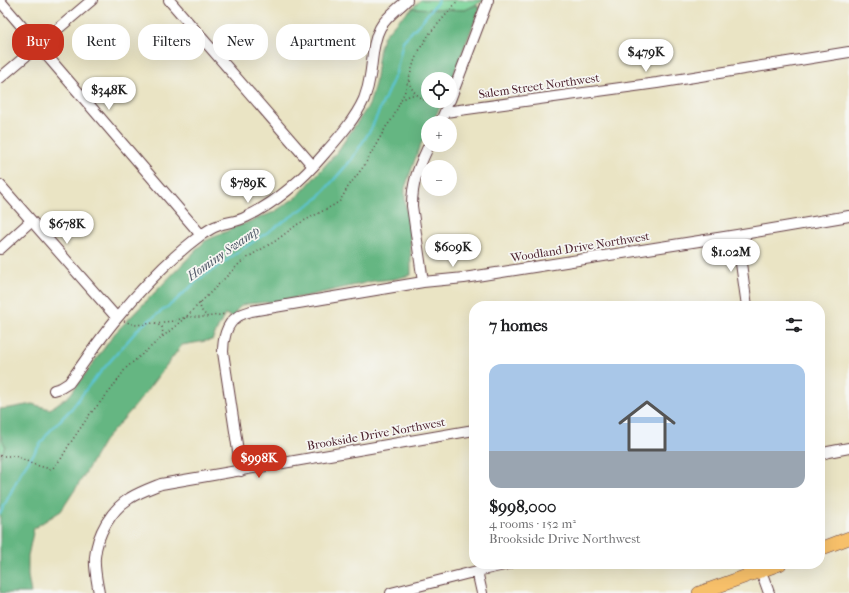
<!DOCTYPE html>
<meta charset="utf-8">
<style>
body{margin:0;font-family:"IM FELL French Canon",serif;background:#f6f6f6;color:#202124;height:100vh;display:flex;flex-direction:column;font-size:15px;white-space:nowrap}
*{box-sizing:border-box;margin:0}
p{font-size:13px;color:#757577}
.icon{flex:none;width:22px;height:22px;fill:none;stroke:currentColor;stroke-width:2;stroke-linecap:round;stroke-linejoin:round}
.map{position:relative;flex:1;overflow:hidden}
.panel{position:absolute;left:469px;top:301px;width:356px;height:268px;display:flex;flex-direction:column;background:#fff;border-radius:16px;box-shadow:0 4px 16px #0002}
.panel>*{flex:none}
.banner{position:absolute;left:12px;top:24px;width:380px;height:36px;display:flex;gap:8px}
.fabs{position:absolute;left:421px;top:72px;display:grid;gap:8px}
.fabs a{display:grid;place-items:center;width:36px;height:36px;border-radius:50%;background:#fff;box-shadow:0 4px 16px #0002;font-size:20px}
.price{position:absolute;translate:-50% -34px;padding:0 9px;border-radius:14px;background:#fff;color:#222;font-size:13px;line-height:26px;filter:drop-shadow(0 1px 2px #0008)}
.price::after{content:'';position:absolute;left:50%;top:24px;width:12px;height:9px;margin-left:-6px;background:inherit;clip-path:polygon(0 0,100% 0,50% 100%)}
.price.current{background:#c8321e;color:#fff}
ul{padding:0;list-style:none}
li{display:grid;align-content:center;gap:8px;height:212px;padding:0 20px}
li+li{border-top:1px solid #e0e0e0}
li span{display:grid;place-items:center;height:124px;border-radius:12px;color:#555}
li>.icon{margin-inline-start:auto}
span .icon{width:72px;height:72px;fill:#fffc;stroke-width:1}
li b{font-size:17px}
h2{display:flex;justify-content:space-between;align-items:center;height:48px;padding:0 20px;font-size:17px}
.pill{padding:0 14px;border-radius:16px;background:#fff;box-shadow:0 4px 16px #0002;font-size:14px;line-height:36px}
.pill.current{background:#c8321e;color:#fff}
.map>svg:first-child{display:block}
</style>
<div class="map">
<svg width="849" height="593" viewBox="0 0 849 593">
<rect width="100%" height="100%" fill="#f6f6f2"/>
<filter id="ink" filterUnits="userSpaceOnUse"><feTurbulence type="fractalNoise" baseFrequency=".025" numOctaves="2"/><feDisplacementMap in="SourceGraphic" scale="8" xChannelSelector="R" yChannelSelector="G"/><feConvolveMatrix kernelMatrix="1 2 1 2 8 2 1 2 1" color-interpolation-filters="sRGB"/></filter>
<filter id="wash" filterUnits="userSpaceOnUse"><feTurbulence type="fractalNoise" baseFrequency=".012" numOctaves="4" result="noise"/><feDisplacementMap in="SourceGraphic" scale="16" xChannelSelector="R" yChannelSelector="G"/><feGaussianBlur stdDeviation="0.9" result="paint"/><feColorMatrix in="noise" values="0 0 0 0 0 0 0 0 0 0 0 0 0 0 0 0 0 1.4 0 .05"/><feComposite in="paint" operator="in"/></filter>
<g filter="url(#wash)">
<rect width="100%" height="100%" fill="#eae4c4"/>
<path fill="#7cd49a" stroke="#637a62" d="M421,0H485L465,10L412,8Z
M0,434L5,446L0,458Z"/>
<path fill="#65b682" stroke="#586a56" d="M476,5L480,8L450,83V79H428V101H443L432,123H428V130L419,148L405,188V203L410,225L411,266V275L394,279L374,281L307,296L269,302L247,304L241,306L236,311L235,318L225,314L212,340L182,345L136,405L104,441L80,482L61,511L34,528L28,556V576L31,593H0V458L5,446L0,434V409L10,408L32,404L50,409L70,395L115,333L205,241L236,227L274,212L299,195L337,152L369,105L375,84L379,52L383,37L397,21L412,8L465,10Z"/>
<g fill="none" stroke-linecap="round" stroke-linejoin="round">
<path stroke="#5dc6d9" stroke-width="2" d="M0,514L21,472L48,433L72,408L91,383L140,327L174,302L197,281L244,248L317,199L352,159L371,129L396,73L403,41L422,21L439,0"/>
</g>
</g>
<g filter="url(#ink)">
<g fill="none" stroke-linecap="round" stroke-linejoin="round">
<g stroke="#623d42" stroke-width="12">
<path id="minor" d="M169,0L313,166
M0,1L201,235
M0,78L92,0
M450,100L488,0
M445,112L657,83L849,52
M440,123L447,107
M0,185L117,318
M737,235L747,306
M0,249L31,221
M423,282L412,206C412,181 419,167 429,145
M54,390L61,388L69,383C85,361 100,338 117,318C141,289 171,257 201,235C206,232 211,228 217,226C226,222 237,222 246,217C277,202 303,179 325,153C339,137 355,119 364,99C367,91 369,83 370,76C373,60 372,43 380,28C386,17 398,9 407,0
M820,455L828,452L849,448
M241,471L223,352C223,340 226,324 237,317C241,314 246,313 251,311L423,282L464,278L737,235L849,216
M477,571L482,593
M761,571L769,593
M99,593C97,581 94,569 95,557C97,534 111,510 130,498C140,492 151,488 161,484L474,430
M391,593L477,571L509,564"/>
</g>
<g stroke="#623d42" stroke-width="14">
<path id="major" d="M820,549L849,538
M699,593L780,564"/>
</g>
<path stroke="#623d42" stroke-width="1.5" stroke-dasharray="1 3" stroke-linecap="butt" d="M409,81C412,96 426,100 437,107
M401,100L411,95H416
M200,303C200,309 202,313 208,316
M124,321L135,325L174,321L186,317H206L226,314
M155,323L162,327L163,334L162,336
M0,456H15L25,460L32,464L50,469L53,468L61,459L69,445L90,414L110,391L126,368L186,317L240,263L253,254L274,242L298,224L334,205L340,201L348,187L364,166L386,127L393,118L405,91L415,59L421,47L430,33L452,8L458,0"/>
<use href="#minor" stroke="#fff" stroke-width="10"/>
<use href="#major" stroke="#f7c06b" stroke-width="13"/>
</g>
</g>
<g text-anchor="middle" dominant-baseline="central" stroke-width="3.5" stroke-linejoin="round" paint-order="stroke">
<g font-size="12" fill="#4a1f2b" stroke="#f6f6f2">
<text transform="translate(539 86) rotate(-8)">Salem Street Northwest</text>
<text transform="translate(580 247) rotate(-9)">Woodland Drive Northwest</text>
<text transform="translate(376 434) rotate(-10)">Brookside Drive Northwest</text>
</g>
<g font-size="13" font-style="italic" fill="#515968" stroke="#f6f6f2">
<text transform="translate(223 253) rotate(-35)">Hominy Swamp</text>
</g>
</g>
</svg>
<div class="fabs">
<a><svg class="icon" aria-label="locate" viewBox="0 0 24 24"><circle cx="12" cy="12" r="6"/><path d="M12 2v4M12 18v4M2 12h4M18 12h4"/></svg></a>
<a>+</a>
<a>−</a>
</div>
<b class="price" style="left:646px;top:73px">$479K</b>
<b class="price" style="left:109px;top:111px">$348K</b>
<b class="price" style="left:248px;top:204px">$789K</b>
<b class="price" style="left:67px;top:245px">$678K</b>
<b class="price" style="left:453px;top:268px">$609K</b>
<b class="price" style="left:731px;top:273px">$1.02M</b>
<b class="price current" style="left:259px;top:479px">$998K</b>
<div class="banner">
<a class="pill current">Buy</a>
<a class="pill">Rent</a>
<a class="pill">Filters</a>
<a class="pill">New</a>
<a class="pill">Apartment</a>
</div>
<section class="panel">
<h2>7 homes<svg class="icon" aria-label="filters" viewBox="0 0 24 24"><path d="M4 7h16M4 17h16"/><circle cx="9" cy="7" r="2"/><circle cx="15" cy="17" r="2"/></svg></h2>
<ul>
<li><span style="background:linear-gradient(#a9c7e8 70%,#9aa5b1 0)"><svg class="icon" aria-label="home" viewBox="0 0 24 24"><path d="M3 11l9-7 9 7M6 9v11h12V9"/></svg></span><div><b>$998,000</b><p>4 rooms · 152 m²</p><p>Brookside Drive Northwest</p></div></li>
</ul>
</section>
</div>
